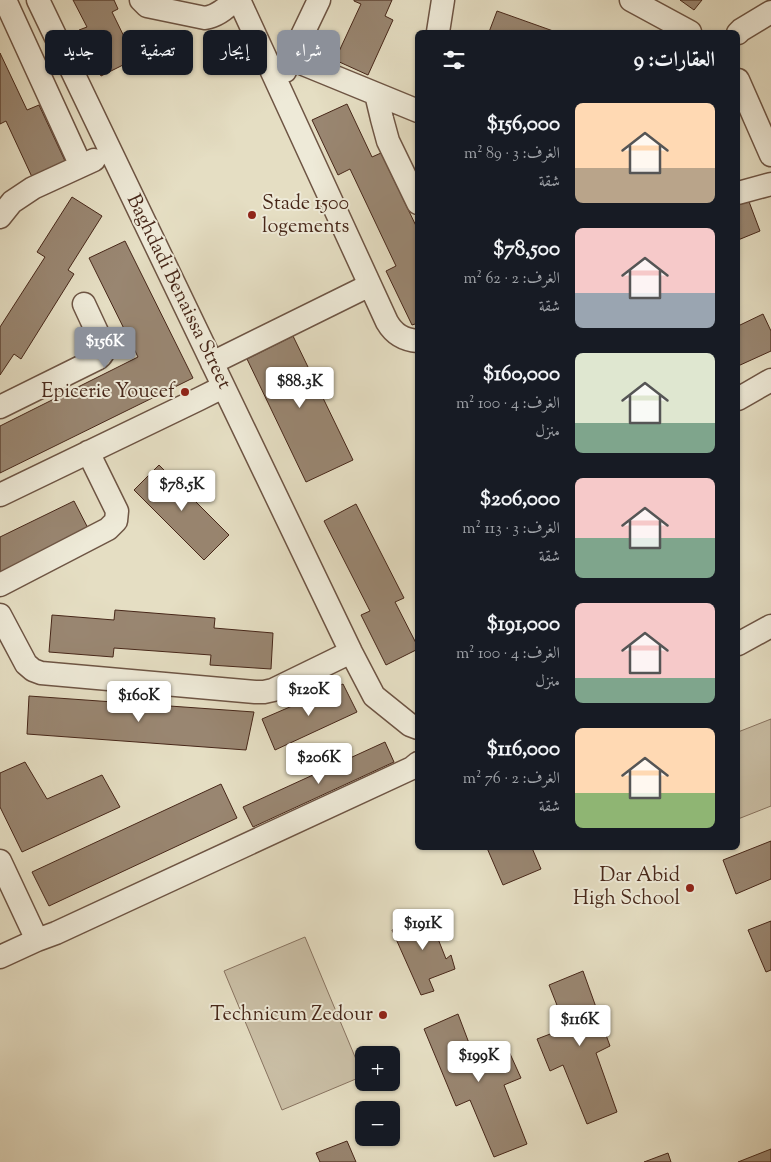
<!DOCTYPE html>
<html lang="ar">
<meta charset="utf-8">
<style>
body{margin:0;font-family:"Sorts Mill Goudy",Amiri,serif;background:#20242c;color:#f1f3f6;direction:rtl;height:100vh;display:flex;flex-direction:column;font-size:19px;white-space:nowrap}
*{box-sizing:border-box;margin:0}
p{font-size:16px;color:#9ea1a6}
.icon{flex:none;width:28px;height:28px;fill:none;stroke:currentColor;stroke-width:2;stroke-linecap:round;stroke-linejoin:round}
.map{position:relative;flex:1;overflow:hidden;direction:ltr}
.sheet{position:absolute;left:415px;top:30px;width:325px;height:820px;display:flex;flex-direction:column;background:#171b24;border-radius:8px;box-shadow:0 1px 4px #0004;direction:rtl}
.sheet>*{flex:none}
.top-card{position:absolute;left:15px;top:30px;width:325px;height:45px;direction:rtl;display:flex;gap:10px}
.buttons{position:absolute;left:355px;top:1046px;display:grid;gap:10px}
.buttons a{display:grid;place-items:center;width:45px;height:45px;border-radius:8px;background:#171b24;box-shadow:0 1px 4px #0004;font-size:25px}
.price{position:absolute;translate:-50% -42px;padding:0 11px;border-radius:5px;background:#fff;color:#222;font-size:16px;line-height:32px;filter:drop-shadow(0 1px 2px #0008)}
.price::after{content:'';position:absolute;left:50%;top:30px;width:15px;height:11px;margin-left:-8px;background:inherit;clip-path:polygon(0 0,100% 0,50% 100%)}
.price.on{background:#8c9099;color:#fff}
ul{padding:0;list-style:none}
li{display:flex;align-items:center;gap:15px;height:125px;padding:0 25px}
li span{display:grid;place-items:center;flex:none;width:140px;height:100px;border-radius:8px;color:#555}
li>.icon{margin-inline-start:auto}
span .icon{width:60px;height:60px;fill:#fffc;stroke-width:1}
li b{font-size:21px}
h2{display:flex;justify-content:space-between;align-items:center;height:60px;padding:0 25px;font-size:21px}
.tag{padding:0 18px;border-radius:8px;background:#171b24;box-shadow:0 1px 4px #0004;font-size:18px;line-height:45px}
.tag.on{background:#8c9099;color:#fff}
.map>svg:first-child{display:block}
</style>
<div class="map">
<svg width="771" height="1162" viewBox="0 0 771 1162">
<rect width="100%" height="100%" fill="#e5dec3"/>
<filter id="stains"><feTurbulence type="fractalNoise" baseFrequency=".004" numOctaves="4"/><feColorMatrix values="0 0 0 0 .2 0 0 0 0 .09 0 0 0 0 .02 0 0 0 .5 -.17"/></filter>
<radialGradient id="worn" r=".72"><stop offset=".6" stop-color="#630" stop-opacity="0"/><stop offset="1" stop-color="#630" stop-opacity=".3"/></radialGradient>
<path fill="#cabfa6" stroke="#887360" d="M771,719V806L738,819V732Z
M305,937L363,1076L282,1110L224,971Z"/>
<path fill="#998671" stroke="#472719" d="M73,0H114L118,9L112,12L135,59L101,76L79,30L87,27Z
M354,0H392L385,16L393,20L368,75L335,60L361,4L354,1Z
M680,0H702L694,10Z
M497,11L556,32H489Z
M0,53L27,110L39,105L65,161L32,177L6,121L0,124Z
M347,104L372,157L381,153L418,230V323L412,325L386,271L396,266L350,169L338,175L312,120Z
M72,197L102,216L68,270L74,274L21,359L14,354L0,375V327L45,257L37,252Z
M748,199L760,231L738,240V203Z
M125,241L193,378L0,473V426L138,357L89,258Z
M763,314L771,331V351L738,366V326Z
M293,336L353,460L306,482L247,359Z
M159,465L229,535L204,560L134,490Z
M74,501L91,534L0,573V537Z
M356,504L404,598L395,602L418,647V649L386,665L361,615L370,611L324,521Z
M115,610L215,618L214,628L273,633L271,669L210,665L211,655L114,648L113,657L49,652L52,615L114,620Z
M343,684L357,712L275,750L262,719Z
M29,696L254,712L246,750L27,734Z
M385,742L394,762L253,827L243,807Z
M25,762L47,799L102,775L120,807L22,852L0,807V773Z
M221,784L237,818L49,906L32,872Z
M771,841V879L736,894L723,860Z
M487,848H532L541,869L503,885Z
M427,911L446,959L451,955L455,969L429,979L434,991L421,995L392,930L415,920L414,915Z
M771,921V970L766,972L748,930Z
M583,971L610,1046L596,1053L617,1112L587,1124L563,1065L550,1071L537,1039L566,1028L549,985Z
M458,1014L475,1059L507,1047L521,1078L504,1085L527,1144L494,1157L470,1100L456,1106L424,1029Z
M347,1141L356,1162H320L316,1153Z
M771,1149V1162H738Z
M668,1153L671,1162H644Z"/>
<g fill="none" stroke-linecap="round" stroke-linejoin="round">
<g stroke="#6e5544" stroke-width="25">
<path id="minor" d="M5,0L81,166
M38,0L351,652L374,696L410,725L418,728
M141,0L147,6L205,18C217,16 226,9 234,0
M239,0L387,322C394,334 403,340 418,341
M631,0L690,32
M438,32L443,0
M738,33L741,30L771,12
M291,59L418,111
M285,71L319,0
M738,80L771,155
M376,94L382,119L388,141L418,203
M738,193L771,184
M0,217L12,202L33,188L94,160
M212,363L370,285
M738,399L771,380
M0,407L97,359C102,356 104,353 104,347L84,304
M0,495L199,399L223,387
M0,585L108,529L116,521L117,511L88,452
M0,615L26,664L33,670L41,673L255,692H264L273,690L351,652
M738,644L771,626
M0,861L37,940
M0,957L37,940L56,933L412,768L418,763"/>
</g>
<use href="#minor" stroke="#eeead8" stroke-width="22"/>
</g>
<g fill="#8f2418" stroke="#eeead8" stroke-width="2">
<circle cx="252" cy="215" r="5"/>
<circle cx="185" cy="392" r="5"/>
<circle cx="690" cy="888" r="5"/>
<circle cx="383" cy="1015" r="5"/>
</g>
<g text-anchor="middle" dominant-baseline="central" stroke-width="4" stroke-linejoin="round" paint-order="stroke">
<g font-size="20" fill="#472719" stroke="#eeead8" text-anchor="end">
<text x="262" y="204" text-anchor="start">Stade 1500<tspan x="262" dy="23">logements</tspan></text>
<text x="175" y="392">Epicerie Youcef</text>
<text x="680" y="876">Dar Abid<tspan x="680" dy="23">High School</tspan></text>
<text x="373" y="1015">Technicum Zedour</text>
</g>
<g font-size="20" fill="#472719" stroke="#eeead8">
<text transform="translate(178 292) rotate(64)">Baghdadi Benaissa Street</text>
</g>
</g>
<rect width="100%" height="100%" filter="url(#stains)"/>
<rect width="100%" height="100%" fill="url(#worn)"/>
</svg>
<div class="buttons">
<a>+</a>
<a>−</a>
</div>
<b class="price on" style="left:105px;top:369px">$156K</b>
<b class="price" style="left:300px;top:409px">$88.3K</b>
<b class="price" style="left:182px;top:512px">$78.5K</b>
<b class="price" style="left:309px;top:717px">$120K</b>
<b class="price" style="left:139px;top:723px">$160K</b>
<b class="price" style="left:319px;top:785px">$206K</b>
<b class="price" style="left:423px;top:951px">$191K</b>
<b class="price" style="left:580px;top:1047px">$116K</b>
<b class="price" style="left:479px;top:1083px">$199K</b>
<div class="top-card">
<a class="tag on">شراء</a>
<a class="tag">إيجار</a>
<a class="tag">تصفية</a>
<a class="tag">جديد</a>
</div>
<section class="sheet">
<h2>العقارات: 9<svg class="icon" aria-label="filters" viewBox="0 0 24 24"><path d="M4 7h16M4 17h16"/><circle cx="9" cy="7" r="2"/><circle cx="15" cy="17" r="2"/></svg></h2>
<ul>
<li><span style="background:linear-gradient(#ffd9b3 65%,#b9a48a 0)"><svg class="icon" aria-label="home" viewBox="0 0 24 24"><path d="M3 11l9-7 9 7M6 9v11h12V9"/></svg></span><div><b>$156,000</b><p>الغرف: 3 · 89 m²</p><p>شقة</p></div></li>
<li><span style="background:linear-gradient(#f6c9c9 65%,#9aa5b1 0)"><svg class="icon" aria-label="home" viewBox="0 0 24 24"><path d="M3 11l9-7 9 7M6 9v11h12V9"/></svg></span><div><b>$78,500</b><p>الغرف: 2 · 62 m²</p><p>شقة</p></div></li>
<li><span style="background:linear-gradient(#dfe7d0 70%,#7fa58c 0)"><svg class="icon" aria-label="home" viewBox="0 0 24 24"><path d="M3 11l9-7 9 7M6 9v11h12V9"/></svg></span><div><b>$160,000</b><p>الغرف: 4 · 100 m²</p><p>منزل</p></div></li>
<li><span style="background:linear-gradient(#f6c9c9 60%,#7fa58c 0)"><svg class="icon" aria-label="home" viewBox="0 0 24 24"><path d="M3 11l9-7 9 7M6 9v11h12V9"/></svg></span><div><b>$206,000</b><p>الغرف: 3 · 113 m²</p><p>شقة</p></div></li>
<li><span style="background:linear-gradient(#f6c9c9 75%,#7fa58c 0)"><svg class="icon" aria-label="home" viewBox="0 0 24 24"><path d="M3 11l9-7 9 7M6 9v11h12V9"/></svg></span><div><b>$191,000</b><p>الغرف: 4 · 100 m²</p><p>منزل</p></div></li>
<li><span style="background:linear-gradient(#ffd9b3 65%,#8fb573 0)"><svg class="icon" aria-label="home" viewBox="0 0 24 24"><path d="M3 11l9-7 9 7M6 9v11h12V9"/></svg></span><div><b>$116,000</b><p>الغرف: 2 · 76 m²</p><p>شقة</p></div></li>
</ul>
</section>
</div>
